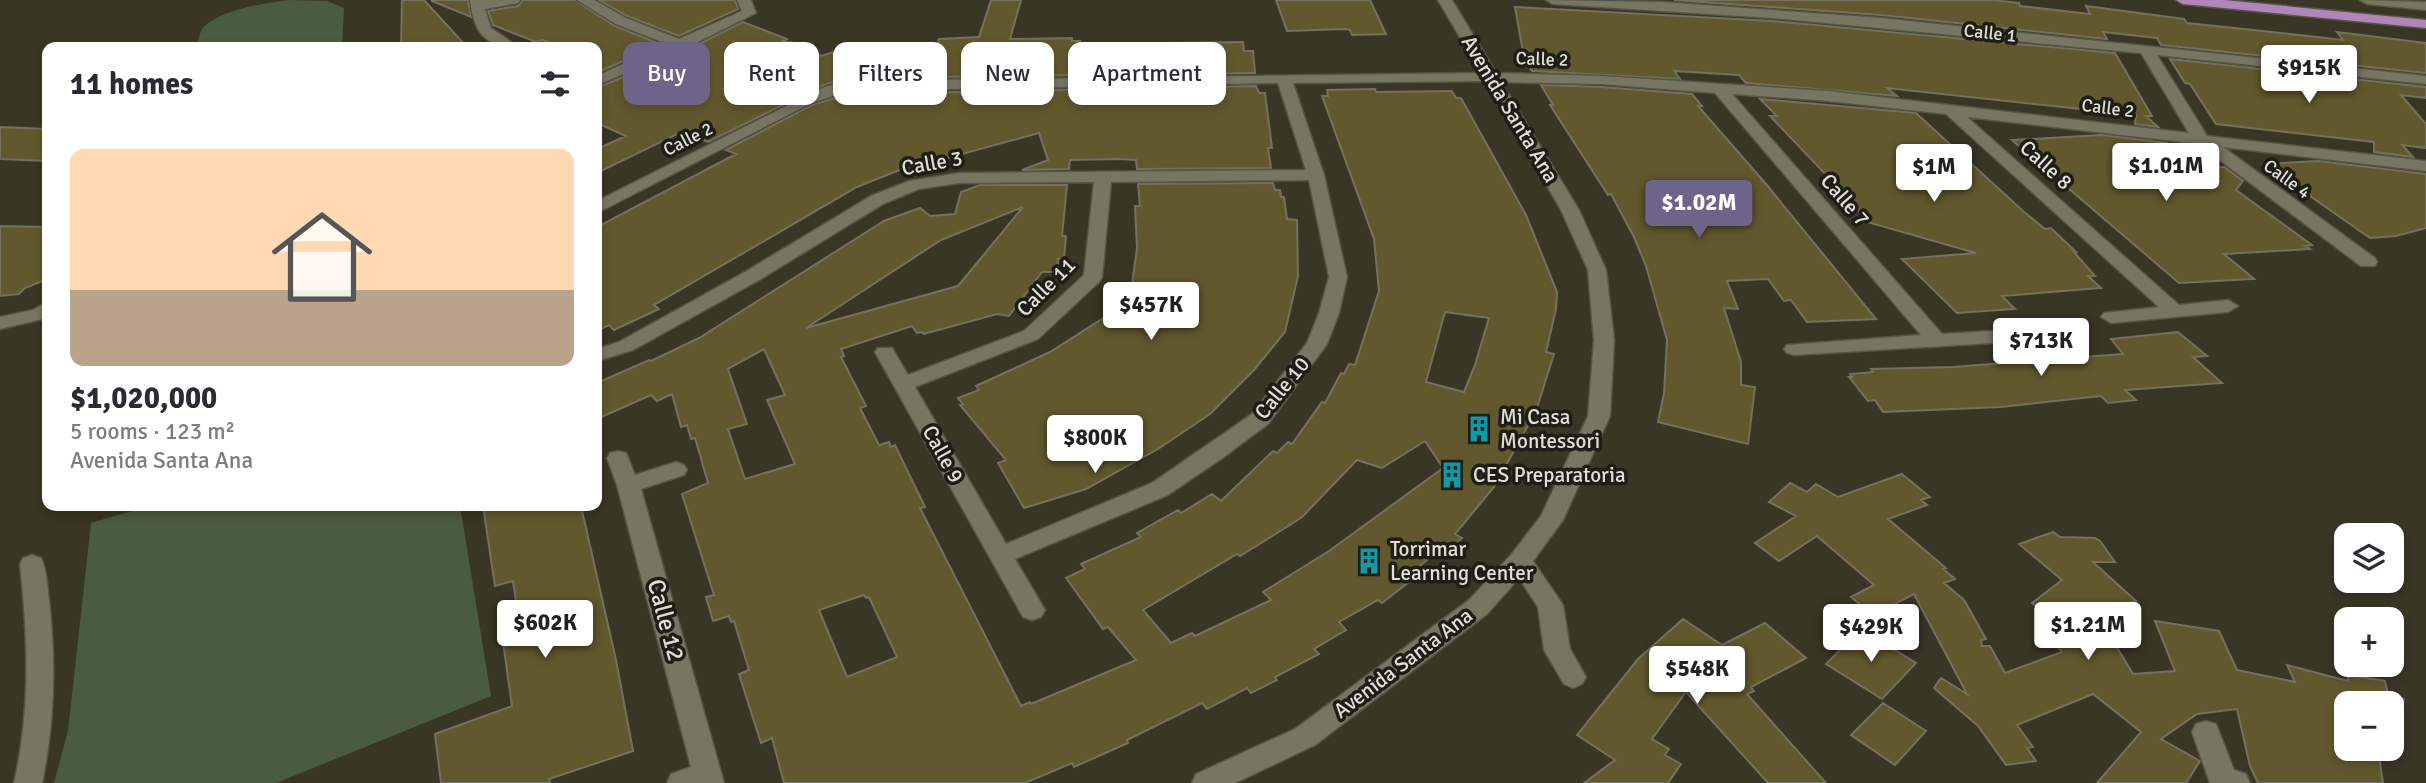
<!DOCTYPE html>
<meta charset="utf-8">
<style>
body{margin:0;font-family:Signika,sans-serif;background:#f2f2f3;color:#2b2b33;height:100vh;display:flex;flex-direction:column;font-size:26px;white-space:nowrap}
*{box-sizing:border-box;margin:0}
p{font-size:23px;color:#7c7c81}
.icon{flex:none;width:38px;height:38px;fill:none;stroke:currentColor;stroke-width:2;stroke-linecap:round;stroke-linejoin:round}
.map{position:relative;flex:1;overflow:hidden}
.details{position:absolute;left:42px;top:42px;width:560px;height:469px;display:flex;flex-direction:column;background:#fff;border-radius:14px;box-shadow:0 4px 10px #0003}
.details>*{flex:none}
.hud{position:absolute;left:623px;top:42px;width:665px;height:63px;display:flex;gap:14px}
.tools{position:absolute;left:2334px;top:523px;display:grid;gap:14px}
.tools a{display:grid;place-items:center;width:70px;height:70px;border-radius:14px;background:#fff;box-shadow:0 4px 10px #0003;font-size:35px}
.price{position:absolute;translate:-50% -60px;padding:0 16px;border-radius:7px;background:#fff;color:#222;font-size:23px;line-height:46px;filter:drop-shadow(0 2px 4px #0008)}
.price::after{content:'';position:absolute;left:50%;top:42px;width:21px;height:16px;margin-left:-10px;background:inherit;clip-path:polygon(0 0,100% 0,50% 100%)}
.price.current{background:#6e6389;color:#fff}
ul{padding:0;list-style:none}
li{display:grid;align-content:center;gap:14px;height:371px;padding:0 28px}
li span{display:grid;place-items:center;height:217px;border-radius:14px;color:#555}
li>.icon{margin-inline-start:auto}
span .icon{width:126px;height:126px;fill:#fffc;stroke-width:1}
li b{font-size:30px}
h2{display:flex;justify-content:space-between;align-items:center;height:84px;padding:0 28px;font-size:30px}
.tag{padding:0 24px;border-radius:14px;background:#fff;box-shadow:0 4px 10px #0003;font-size:24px;line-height:63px}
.tag.current{background:#6e6389;color:#fff}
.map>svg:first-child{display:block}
</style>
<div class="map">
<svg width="2426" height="783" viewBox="0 0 2426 783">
<rect width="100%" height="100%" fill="#3a3626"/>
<path fill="#4a5b44" d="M289,0L327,1L344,8L342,47H196C198,42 199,36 201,31C214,10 266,3 289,0Z
M149,506H460L491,696L276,783H54L68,731L91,523Z"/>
<path fill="#61582d" stroke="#75715f" stroke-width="2" fill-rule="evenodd" d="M402,0H424L467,47H401Z
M432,0H468L471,17L432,1Z
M523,0H575L615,26L660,44L597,73V47H561L542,40L536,42L493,25L488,11L518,6Z
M599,0H735L738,9L679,36L627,16Z
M991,0H1021L1010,39L1072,38V41H1080L1079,44L1243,42L1244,51H1253L1255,73L848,78L823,85L708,142L681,132L597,173V149L626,136L597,123V88L687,50L743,22L787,39L783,41L805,45L821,56L834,52L855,67L867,44H937L939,39L979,37Z
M1276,0H1370L1386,34L1352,35L1350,30L1345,29L1287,31Z
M1674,0H1993L2019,3L2020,6L2090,14L2086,6L2184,19L2187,23L2272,32L2343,40L2337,32L2426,43V73L2161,45L2157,38L2103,32L2107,39L1881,15Z
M1515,7L1772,21L2115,53L2152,116H2146L2158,127L2135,124L2136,115L1887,88L1897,96L1746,83L1739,75L1674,71L1680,79L1532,71L1524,58Z
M2170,59L2426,87V98L2401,95L2426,124V148L2402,145L2413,157L2374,152V142L2216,124L2190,84L2185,83Z
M1541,85L1601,87L1692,94L1702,106H1698L1766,184L1876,319L1807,322L1791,300L1784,301L1768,279L1727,281L1738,309L1724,308L1741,362V385L1755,387L1748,444L1658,422L1664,393L1667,340L1646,266L1634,237L1611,194L1608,195L1550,105H1553Z
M1256,86L1259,93H1265L1272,148H1268L1271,168L1137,169L1136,160L1120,159L1070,160L1069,169L1022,170L1048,160L1039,133L903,170L902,169L857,187L654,305L659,309L614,330L609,325L597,331V227L736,154L726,150L812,105L849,94Z
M1375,89L1376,92L1452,91L1456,98H1461L1526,215L1557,292L1556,309L1546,352L1554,354L1536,411L1494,487L1455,534L1462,538L1443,556L1436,552L1405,579L1409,582L1382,603L1378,600L1339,622L1346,630L1314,649L1319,654L1275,677L1277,680L1251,693L1247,688L1207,709L1202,703L1127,740L1128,743L1074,767L1072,763L1025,783H784L772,738L761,743L752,715L739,674L749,670L734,621L731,622L729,616L713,621L706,597L714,595L682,494L708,483L695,438L691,439L687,425L681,427L672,394L657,401L651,395L597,419V383L649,360L651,361L699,338L884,221L920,208L930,216L955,214L961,192L980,185H1067L1062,236H1066L1064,259H1058L1057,272H1042L1009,316L997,314L924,334L922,332L917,333L912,326L841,349L844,356L841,357L866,406L860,408L879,445L889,442L891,447L895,445L925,507L920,508L1021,706L1030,702L1031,704L1136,660L1108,627L1103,629L1066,578L1085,569L1081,564L1141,537L1137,533L1178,510L1181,513L1212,494L1221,501L1273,451L1277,453L1288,442L1292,444L1322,402L1325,403L1341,373L1344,374L1349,364L1355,365L1379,291L1374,239L1322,96H1328L1327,90ZM1023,207L958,286L806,328L941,240ZM1445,312L1489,318L1475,365L1464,392L1426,382ZM764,349L785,395L767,400L795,464L745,479L728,429L747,424L728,369ZM1425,441L1443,468L1329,551L1263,592L1271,600L1195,636L1192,633L1171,643L1143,610L1237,554L1240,556L1301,518L1357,460L1382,468ZM864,595L866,598L869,597L897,657L847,677L819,610Z
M1760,99L1916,113L2023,211L2045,229L2051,228L2076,252H2074L2095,276H2088L2101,288L2002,296L2015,309L1957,313L1902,259L1976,253L1867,222L1850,200L1770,116H1777Z
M0,127L47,129V161L0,159Z
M2102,135L2167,143L2196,164L2210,163L2216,167H2224L2243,181L2236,190L2312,245L2305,246L2310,249L2224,254L2254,279L2179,283L2012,140Z
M2318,161L2426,174V228L2396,236L2370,238L2264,164Z
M1273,183L1275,190H1280L1281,197H1284L1287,219L1297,220L1298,276L1285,332L1254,370L1210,414L1158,449L1086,489L1024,508L998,463L1006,460L960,405L963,404L958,398L979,390L976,386L1050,352L1108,315L1122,290L1131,291L1137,248L1135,206H1140L1138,184Z
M0,226L47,227V279L25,288L19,294L0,296Z
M2178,332L2207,356L2193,357L2222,383L2125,390L2136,400L2108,403L2101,396L2001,407L1883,412L1875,400L1868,401L1849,377H1852L1850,374L1873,372L1871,369L1953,367L2123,354L2111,339Z
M1902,474L1930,497L1921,500L1927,505L1888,519L1946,568L1943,569L1955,579L1944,583L1964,600L1986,639L1981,640L1982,646H1990L2005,673L2062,652L2057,646H2116L2133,674L2175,671L2155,621L2219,631L2237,670L2295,682L2287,665L2348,681V675L2385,681L2388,694L2404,699L2403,704H2347V749H2378L2383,783H2258L2250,766L2237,709L2197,714L2161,739L2200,761L2186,783H2097L2141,732L2093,694L2017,725L2033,747L2027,748L2036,761L2006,765L1978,726L1934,688L1941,678L1967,694L1914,594L1873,615L1851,597L1874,585L1817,536L1779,561L1755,543L1796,516L1769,502L1790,483L1807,492L1816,484L1838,497Z
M483,506H581L616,660L633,751L549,779L550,783H441L435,734L512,706L502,635L520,629L513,581L495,586Z
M2053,532L2060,537L2095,538L2100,541L2115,562H2093L2136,601L2059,621L2032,603L2062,580L2019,544Z
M1683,619L1722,645L1765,623L1806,658L1751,687L1754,691L1747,694L1826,783H1768L1686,692L1652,739L1669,749L1665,755L1681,764L1668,783H1584L1615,760L1577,735L1638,659Z
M1861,629L1916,663L1882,699L1826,664Z
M1883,703L1926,731L1895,765L1851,735Z"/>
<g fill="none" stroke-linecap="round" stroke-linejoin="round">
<g stroke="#575446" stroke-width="3">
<path id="minor" d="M470,0H520L518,3L485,9L491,28L518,47C484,47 474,32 470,0Z
M577,0H594L626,18L679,39L742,11L737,0H751L756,13L686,48L597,85V76L667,44L616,24Z
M1438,0H1452L1496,73L1601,76L1828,91L2189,133L2141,53L1772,18L1553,4L1546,0L1662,2L1881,18L2426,76V84L2157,55L2207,136L2426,161V171L2223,147L2375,258L2377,262L2375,266H2361L2198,144L1967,117L2179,305L2228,300L2238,306L2228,312L2111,323L2101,317L2104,313L2159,307L1946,114L1828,101L1732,94L1942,334L2043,328L2050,330L2053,334L2050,338L2043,340L1794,355L1787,353L1784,349L1787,345L1921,335L1715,93L1601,84L1501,82L1579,210L1606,270L1614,340L1610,416L1563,520L1533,561L1563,605L1570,649L1586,677L1582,684L1573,688L1564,684L1544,650L1538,607L1519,578L1487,614L1315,745L1235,783H1192L1196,774L1295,729L1469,600L1511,555L1541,516L1588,416L1594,340L1588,270L1561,210L1486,81L1293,83L1324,175L1347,277L1339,313L1327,344L1268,424L1221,459L1168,495L1015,559L1045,610L1041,617L1032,620L1023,617L875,352L878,348H892L908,375L1024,331L1084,275L1094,182L959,183L919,189L883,204L759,280L633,350L597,361V349L619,342L745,272L871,196L909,181L959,173L1306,170L1278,83L849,91L811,103L597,213V201L824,87L849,81L1481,73ZM1309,180L1329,277L1319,313L1307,343L1252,414L1152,483L1006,544L915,387L1038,339L1100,281L1102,277L1111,182Z
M2360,0L2426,2V10L2367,4Z
M47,302V318L0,329V317L33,310Z
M618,451L626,453L635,475L676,462L684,465L687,470L684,475L641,489L724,783H667L671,774L691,767L617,485L607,458L610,453Z
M32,555L41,558C47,570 47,586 49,600C56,662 55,721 42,783H14C31,709 28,639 20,564L23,558Z
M2206,721L2216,724L2234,770L2246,774L2250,783H2210L2192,732L2196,724Z"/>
</g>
<g stroke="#575446" stroke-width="3">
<path id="highway" d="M2176,0H2224L2426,20V28L2183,4Z"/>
</g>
<use href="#minor" fill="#797563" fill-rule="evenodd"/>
<use href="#highway" fill="#b184ba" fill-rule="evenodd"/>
</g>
<defs>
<g id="building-bare" transform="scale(2.1)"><path d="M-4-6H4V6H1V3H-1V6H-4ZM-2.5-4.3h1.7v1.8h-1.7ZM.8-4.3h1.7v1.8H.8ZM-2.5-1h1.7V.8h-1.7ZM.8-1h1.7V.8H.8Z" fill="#0f9aa8" stroke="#1f1e16" stroke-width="2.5" paint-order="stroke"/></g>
</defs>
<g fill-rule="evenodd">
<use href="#building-bare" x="1479" y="429"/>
<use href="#building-bare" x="1452" y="475"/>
<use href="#building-bare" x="1369" y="561"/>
</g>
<g text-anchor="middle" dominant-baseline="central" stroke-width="7" stroke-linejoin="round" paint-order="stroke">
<g font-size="18" fill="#e2e0d6" stroke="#1f1e16">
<text transform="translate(1990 33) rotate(6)">Calle 1</text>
<text transform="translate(1542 59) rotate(2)">Calle 2</text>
<text transform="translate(2108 108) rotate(7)">Calle 2</text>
<text transform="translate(688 139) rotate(-27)">Calle 2</text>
<text transform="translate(2287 179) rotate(36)">Calle 4</text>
</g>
<g font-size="21" fill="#e2e0d6" stroke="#1f1e16">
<text transform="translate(1510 109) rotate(59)">Avenida Santa Ana</text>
<text transform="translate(932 163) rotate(-10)">Calle 3</text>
<text transform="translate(2046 165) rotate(42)">Calle 8</text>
<text transform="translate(1845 200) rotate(49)">Calle 7</text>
<text transform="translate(1046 287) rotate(-45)">Calle 11</text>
<text transform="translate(1282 388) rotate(-51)">Calle 10</text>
<text transform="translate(943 454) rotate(61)">Calle 9</text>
<text transform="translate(1403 663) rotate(-37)">Avenida Santa Ana</text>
</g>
<g font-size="21" fill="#e2e0d6" stroke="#1f1e16" text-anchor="start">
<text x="1500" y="417">Mi Casa<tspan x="1500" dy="24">Montessori</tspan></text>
<text x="1473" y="475">CES Preparatoria</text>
<text x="1390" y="549">Torrimar<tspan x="1390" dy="24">Learning Center</tspan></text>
</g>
<g font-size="24" fill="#e2e0d6" stroke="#1f1e16">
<text transform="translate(666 620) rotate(75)">Calle 12</text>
</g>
</g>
</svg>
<div class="tools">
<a><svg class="icon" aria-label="layers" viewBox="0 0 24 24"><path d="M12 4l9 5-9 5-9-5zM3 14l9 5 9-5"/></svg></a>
<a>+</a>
<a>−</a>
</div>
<b class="price" style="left:2309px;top:105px">$915K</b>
<b class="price" style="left:2166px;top:203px">$1.01M</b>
<b class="price" style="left:1934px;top:204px">$1M</b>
<b class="price current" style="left:1699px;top:240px">$1.02M</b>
<b class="price" style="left:1151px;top:342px">$457K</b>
<b class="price" style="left:2041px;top:378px">$713K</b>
<b class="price" style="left:1095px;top:475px">$800K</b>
<b class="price" style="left:545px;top:660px">$602K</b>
<b class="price" style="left:2088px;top:662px">$1.21M</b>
<b class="price" style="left:1871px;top:664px">$429K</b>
<b class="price" style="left:1697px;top:706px">$548K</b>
<div class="hud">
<a class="tag current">Buy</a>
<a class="tag">Rent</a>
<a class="tag">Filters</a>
<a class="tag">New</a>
<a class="tag">Apartment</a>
</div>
<section class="details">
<h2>11 homes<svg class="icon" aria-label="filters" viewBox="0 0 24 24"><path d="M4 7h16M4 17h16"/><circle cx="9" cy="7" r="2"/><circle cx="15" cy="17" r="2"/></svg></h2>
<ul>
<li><span style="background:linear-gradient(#ffd9b3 65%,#b9a48a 0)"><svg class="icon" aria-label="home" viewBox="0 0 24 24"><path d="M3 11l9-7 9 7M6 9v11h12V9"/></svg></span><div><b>$1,020,000</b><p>5 rooms · 123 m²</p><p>Avenida Santa Ana</p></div></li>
</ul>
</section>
</div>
